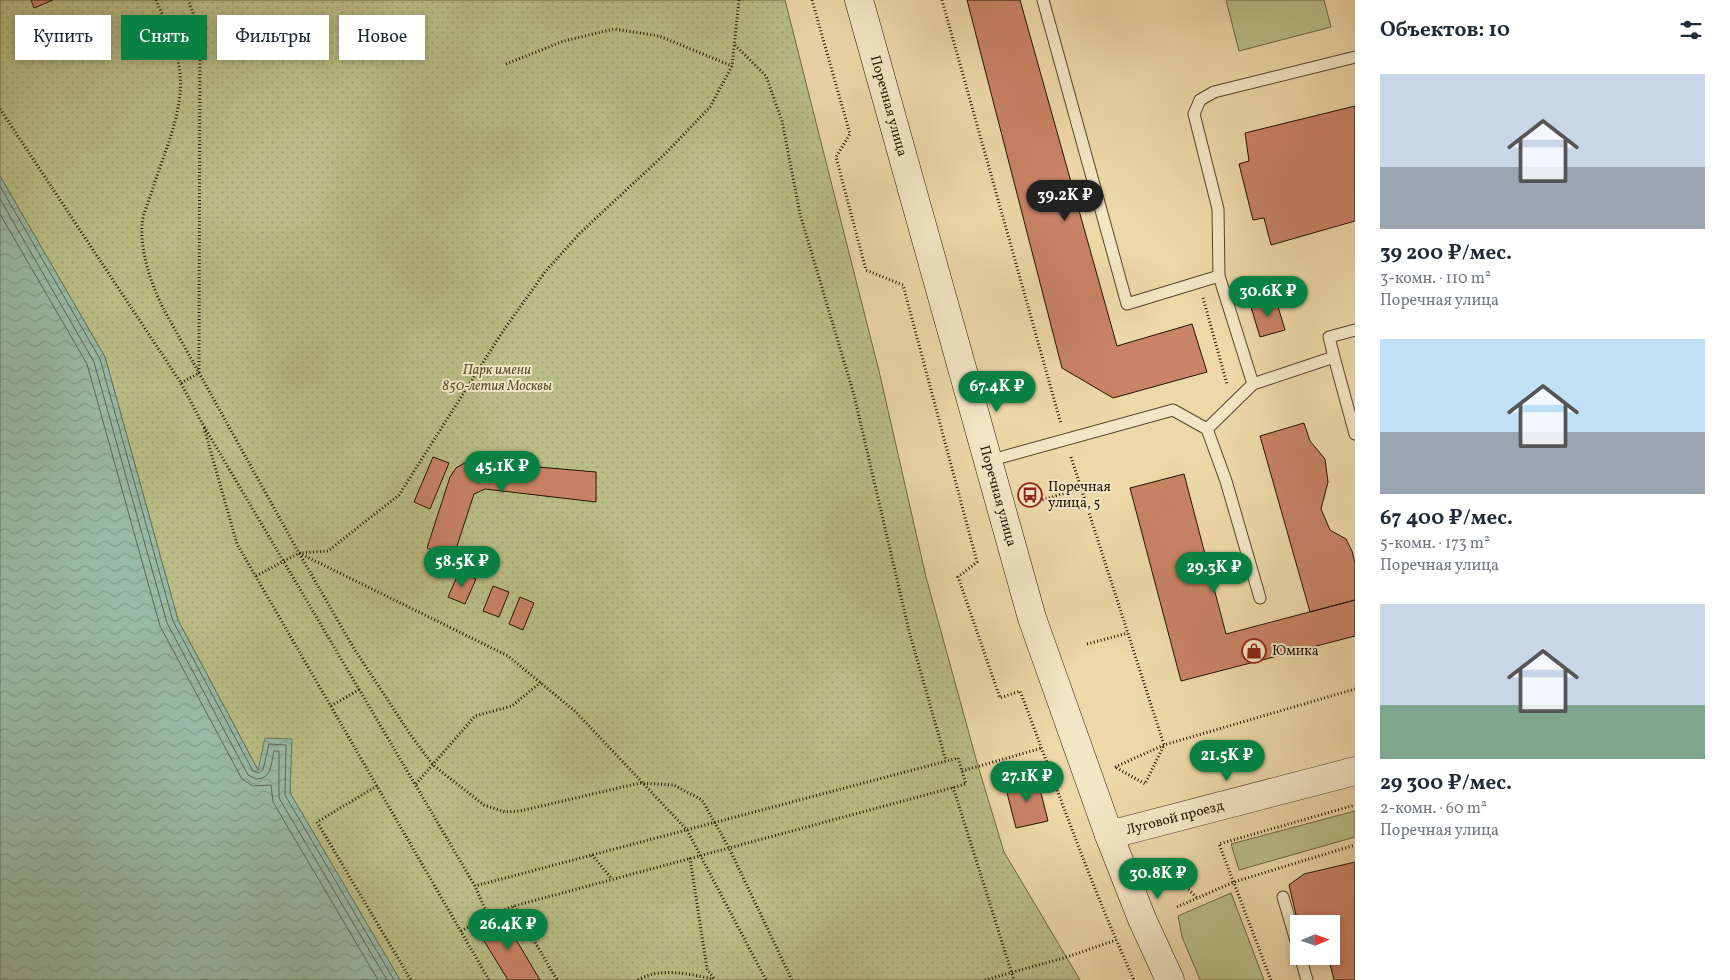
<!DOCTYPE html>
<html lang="ru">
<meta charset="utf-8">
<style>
body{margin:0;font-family:Vollkorn,serif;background:#f6f6f7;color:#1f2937;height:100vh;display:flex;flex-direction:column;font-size:19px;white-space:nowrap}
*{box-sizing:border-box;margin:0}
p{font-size:16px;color:#747a83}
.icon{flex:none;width:28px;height:28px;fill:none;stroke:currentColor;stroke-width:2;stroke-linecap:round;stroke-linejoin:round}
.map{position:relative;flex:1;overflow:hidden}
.side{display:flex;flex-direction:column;background:#fff;width:375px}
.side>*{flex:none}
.top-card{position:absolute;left:15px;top:15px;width:475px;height:45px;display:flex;gap:10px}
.needle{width:32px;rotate:88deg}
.fabs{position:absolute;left:1290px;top:915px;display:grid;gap:10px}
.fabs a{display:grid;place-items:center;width:50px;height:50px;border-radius:0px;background:#fff;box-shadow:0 2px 8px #0003;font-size:25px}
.price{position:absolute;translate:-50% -42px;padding:0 11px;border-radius:18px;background:#0b8043;color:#fff;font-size:16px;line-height:32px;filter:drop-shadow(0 1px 2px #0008)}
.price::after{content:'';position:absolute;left:50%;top:30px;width:15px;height:11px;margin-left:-8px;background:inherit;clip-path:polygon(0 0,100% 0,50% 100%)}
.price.selected{background:#222;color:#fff}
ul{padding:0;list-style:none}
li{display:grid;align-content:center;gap:10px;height:265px;padding:0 25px}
li span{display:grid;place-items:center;height:155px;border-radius:0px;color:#555}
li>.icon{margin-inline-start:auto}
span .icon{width:90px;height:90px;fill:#fffc;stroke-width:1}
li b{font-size:21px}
h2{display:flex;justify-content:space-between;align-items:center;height:60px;padding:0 25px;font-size:21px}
.pill{padding:0 18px;border-radius:0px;background:#fff;box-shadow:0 2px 8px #0003;font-size:18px;line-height:45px}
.pill.selected{background:#0b8043;color:#fff}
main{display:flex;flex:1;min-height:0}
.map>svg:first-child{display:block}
</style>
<main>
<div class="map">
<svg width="1355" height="980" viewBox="0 0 1355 980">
<defs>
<pattern id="park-dots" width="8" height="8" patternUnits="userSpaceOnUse" patternTransform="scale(1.25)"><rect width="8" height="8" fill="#babe86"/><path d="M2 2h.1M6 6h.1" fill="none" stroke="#a0a272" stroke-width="1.8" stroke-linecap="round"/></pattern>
<pattern id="water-waves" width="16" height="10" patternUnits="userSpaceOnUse" patternTransform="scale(1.25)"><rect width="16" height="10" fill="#99baa6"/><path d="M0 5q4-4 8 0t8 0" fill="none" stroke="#849f8d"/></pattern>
</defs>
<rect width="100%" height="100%" fill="#edd8a8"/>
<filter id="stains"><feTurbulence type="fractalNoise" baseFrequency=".004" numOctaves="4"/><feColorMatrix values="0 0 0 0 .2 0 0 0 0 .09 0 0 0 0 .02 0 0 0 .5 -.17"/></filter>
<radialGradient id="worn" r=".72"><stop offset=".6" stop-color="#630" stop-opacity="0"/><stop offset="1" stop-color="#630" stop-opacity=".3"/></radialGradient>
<path fill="#babe86" stroke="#6e6844" d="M1226,0H1324L1331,27L1239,51Z
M1355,811V837L1239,870L1231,844Z
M1231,893L1264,980H1200L1182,937L1178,916Z"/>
<path fill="url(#park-dots)" stroke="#6e6844" d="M0,0H785L880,375L926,577L978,766L1004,852L1080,980H400L290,793L291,739L258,770L178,620L105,357L0,176Z"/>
<path fill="url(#water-waves)" stroke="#697764" d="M0,176L105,357L178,620L258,770L265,738L292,739L290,793L400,980H0Z"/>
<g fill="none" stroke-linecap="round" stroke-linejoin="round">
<path stroke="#5e6654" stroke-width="1" d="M0,186L100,359L173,621L253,771L259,773L263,770L269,744L286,745L285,795L394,980
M0,199L94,362L167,623L248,775L256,779C272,779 271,763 274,751H279V798L387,980
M0,214L87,364L160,626L242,779L253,786L271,785L273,802L378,980"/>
</g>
<path fill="#c98365" stroke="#221301" d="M31,0H53L34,8Z
M967,0H1020L1117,346L1192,324L1207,372L1113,398L1062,368Z
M1355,106V221L1271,245L1264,218L1253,220L1239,164L1249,161L1245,133Z
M1276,300L1285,330L1260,337L1251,307Z
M1304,423L1310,441L1325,459L1328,482L1321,509L1330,530L1346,539L1352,551L1355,563V600L1310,612L1260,436Z
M433,457L449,463L430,509L414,502Z
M468,461L596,472V502L485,489L474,494L453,558L427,548L450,477L456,468Z
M1184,474L1226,634L1355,600V636L1181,681L1130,488Z
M459,572L476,579L465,604L448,597Z
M493,586L509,592L499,617L483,611Z
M520,597L534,603L523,630L509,624Z
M1037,777L1048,821L1016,828L1005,785Z
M1355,862V980H1334L1328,956H1331V924H1307L1297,919L1289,885L1304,874Z
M502,916L540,980H508L478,931Z"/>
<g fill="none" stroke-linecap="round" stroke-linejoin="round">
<g stroke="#55442b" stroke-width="13">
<path id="service" d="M1043,0L1127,304L1219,276L1253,384
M1219,276L1218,209L1194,114L1200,100L1214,92L1355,57
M1334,357L1329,337L1355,330
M1207,429L1226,481L1260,598
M988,461L1173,410L1207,429L1253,384L1334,357L1355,434
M1283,897L1299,951
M1300,956L1307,980"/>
</g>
<g stroke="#55442b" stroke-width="29">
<g id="tertiary">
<path id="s1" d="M1109,835L1355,771"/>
</g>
</g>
<g stroke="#221301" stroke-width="29">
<g id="secondary">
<path id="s2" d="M859,0L1032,618L1109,835L1142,919L1170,980"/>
</g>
</g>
<path stroke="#221301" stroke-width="3" stroke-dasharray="1 2.5" stroke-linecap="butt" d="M156,0C169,29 184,62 180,95C176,130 161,161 151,194C148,203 143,214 142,224C140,252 151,283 163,308L299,553L353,647L410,734L433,765L484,805L505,812L520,811L640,783L674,785L702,800L729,848L792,980
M812,0L850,134L836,157L866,270L903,285L977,562L958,577L1000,698L1020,691C1057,788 1091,886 1134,980
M942,0L1061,424
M735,45L766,76L782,121L800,214L854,395L909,631L946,761
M506,64L564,41L614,29L659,36L732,66
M0,109L181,383L202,423L475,886L488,916
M1203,298L1227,384
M181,383L199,373L200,31L188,0
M204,428L237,544L489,980
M1071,457L1164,745L1145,784L1115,767
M1039,501L1081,488
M299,553L328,551L399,495L503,331L545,272L580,233L666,153L710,107L732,66L739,0
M256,576L299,553L508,656L576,712L687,830L766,980
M1087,644L1128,633
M331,706L360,689
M1115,767L1164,745L1355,689
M962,771L1042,748
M416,784L475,716L512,706L541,682
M377,786L317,822L411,980
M953,787L1014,980
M592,855L612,879
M690,858L707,969L715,980
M1181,882L1197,898
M514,906L557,980
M1177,907L1234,882L1355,845
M461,931L488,916L514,906L966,784L958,758L475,886
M638,980C659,967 690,974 713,979
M985,980L1067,957L1116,940
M1271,980L1219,844L1355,805"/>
<use href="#service" stroke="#f3e6c6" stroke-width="11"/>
<use href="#tertiary" stroke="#f3e6c6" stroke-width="28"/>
<use href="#secondary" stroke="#f3e6c6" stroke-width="28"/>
</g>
<defs>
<g id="bus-ring" transform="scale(1.25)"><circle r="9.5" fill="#f3e6c6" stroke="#8f2418" stroke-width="1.5"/><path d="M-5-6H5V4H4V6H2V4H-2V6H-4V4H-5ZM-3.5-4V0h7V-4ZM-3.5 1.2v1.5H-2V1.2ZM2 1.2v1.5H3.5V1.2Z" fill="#8f2418"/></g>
<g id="shop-ring" transform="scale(1.25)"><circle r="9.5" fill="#f3e6c6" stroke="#8f2418" stroke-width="1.5"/><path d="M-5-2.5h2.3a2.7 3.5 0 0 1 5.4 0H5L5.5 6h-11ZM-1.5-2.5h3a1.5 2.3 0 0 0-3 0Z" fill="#8f2418"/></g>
</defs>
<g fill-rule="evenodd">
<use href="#bus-ring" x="1030" y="495"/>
<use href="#shop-ring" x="1254" y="651"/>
</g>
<g text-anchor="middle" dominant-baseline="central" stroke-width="4" stroke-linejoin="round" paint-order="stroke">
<g font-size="14" fill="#221301" stroke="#f3e6c6">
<text stroke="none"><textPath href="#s2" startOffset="110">Поречная улица</textPath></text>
<text stroke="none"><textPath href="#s2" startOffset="515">Поречная улица</textPath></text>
<text stroke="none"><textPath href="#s1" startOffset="68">Луговой проезд</textPath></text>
</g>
<g font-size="14" font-style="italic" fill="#574f30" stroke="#f3e6c6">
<text x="497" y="370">Парк имени<tspan x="497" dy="16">850-летия Москвы</tspan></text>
</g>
<g font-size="14" fill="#221301" stroke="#f3e6c6" text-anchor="start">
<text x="1048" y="487">Поречная<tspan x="1048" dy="16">улица, 5</tspan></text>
<text x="1272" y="651">Юмика</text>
</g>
</g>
<rect width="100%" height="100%" filter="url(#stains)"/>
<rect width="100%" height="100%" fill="url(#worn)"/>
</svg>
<div class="fabs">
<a><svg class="needle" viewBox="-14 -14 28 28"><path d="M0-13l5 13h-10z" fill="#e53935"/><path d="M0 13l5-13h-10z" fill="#747a83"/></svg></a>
</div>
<b class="price selected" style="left:1065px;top:222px">39.2K ₽</b>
<b class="price" style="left:1268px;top:318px">30.6K ₽</b>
<b class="price" style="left:997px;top:413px">67.4K ₽</b>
<b class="price" style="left:502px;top:493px">45.1K ₽</b>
<b class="price" style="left:462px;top:588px">58.5K ₽</b>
<b class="price" style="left:1214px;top:594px">29.3K ₽</b>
<b class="price" style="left:1227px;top:782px">21.5K ₽</b>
<b class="price" style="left:1027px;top:803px">27.1K ₽</b>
<b class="price" style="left:1158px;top:900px">30.8K ₽</b>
<b class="price" style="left:508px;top:951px">26.4K ₽</b>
<div class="top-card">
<a class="pill">Купить</a>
<a class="pill selected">Снять</a>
<a class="pill">Фильтры</a>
<a class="pill">Новое</a>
</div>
</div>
<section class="side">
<h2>Объектов: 10<svg class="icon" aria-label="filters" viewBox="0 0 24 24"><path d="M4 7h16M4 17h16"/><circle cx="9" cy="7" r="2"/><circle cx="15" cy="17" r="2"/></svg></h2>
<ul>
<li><span style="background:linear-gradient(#c9d6e8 60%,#9aa5b1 0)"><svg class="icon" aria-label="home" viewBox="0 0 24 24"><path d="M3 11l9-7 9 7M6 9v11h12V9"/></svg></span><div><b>39 200 ₽/мес.</b><p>3-комн. · 110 m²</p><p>Поречная улица</p></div></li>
<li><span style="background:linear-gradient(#bfe0f5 60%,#9aa5b1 0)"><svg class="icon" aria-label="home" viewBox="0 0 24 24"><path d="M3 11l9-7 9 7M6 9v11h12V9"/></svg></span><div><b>67 400 ₽/мес.</b><p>5-комн. · 173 m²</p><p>Поречная улица</p></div></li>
<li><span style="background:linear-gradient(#c9d6e8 65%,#7fa58c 0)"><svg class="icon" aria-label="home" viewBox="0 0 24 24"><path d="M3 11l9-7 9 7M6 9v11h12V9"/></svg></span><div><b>29 300 ₽/мес.</b><p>2-комн. · 60 m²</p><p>Поречная улица</p></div></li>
</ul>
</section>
</main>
